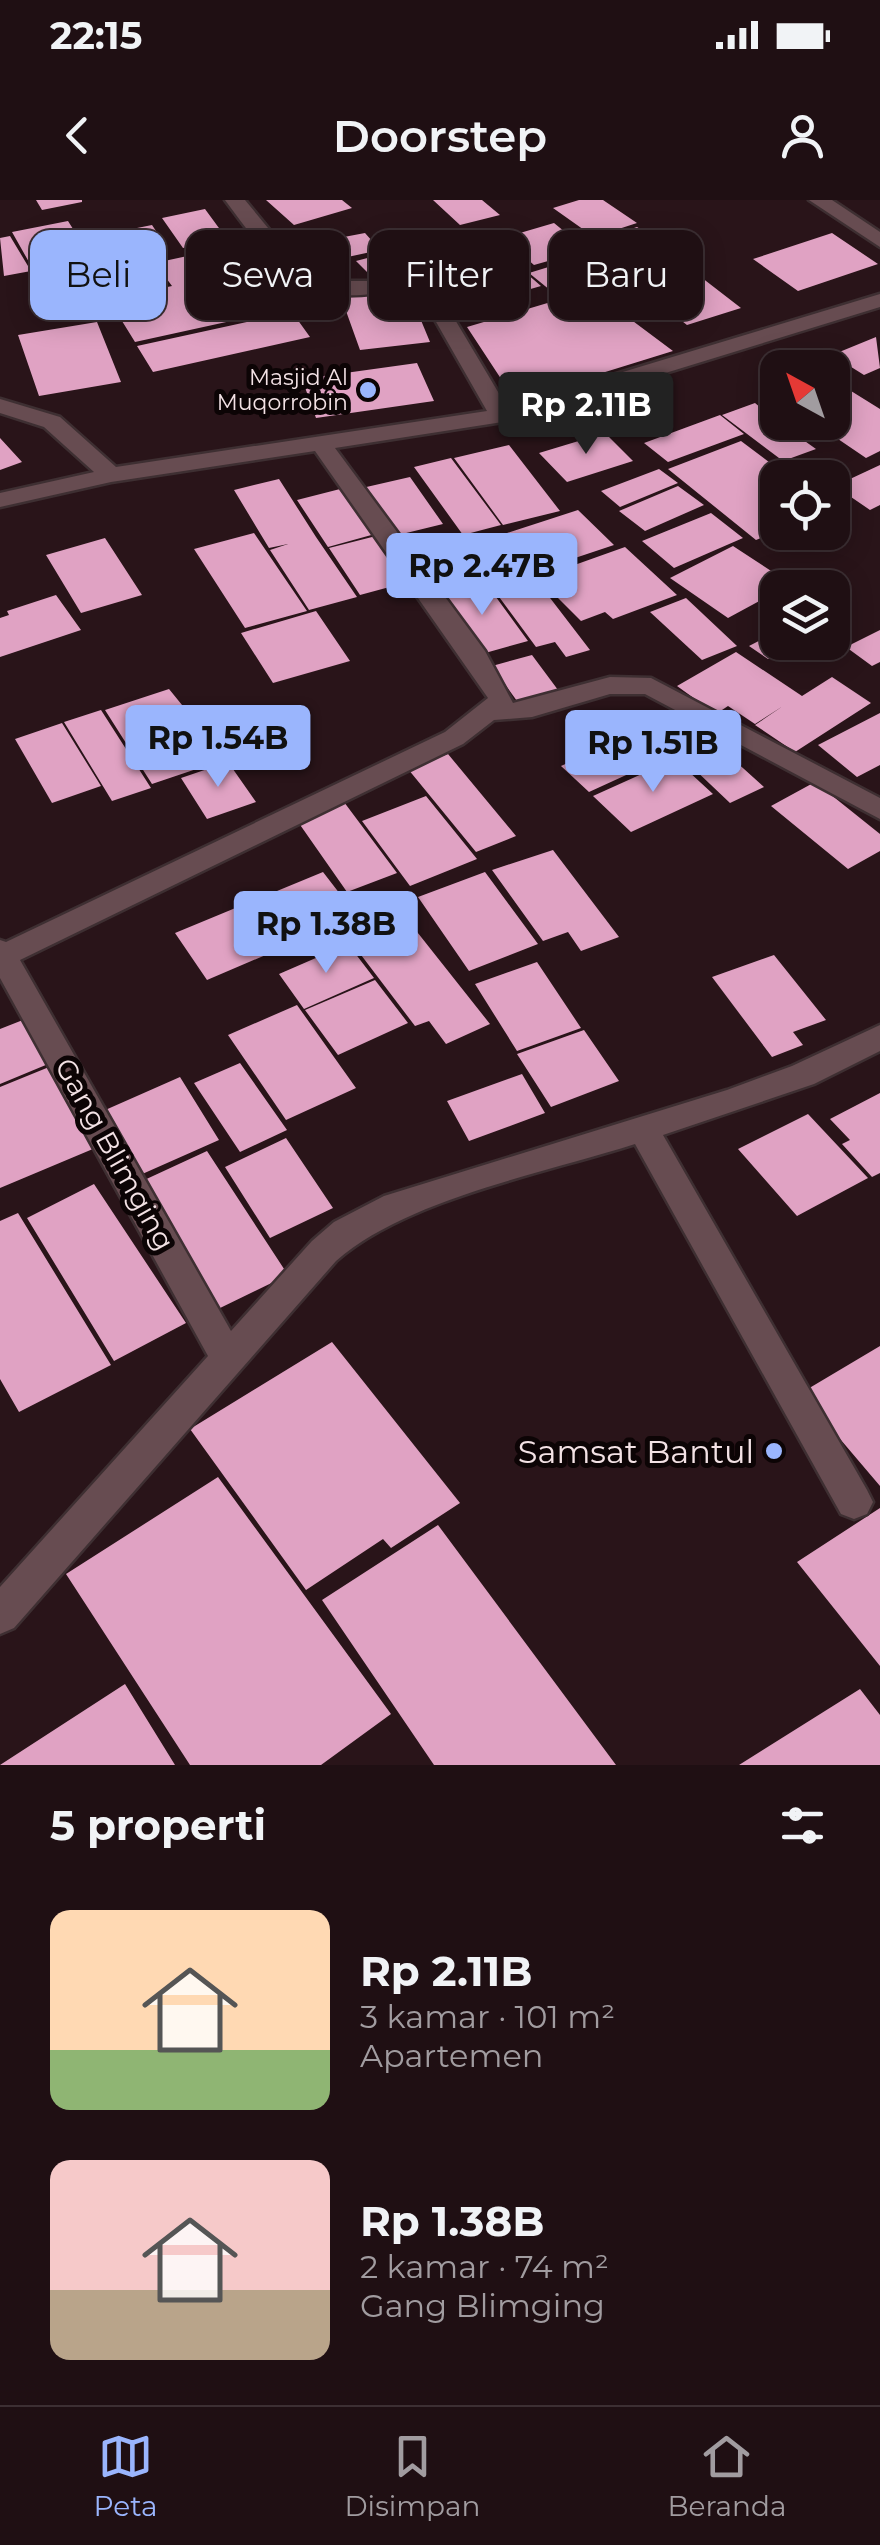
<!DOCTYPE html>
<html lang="id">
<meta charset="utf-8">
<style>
body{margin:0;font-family:Montserrat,sans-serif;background:#2c1d21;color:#f1f3f6;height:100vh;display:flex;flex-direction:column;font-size:38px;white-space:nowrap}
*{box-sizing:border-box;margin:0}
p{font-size:32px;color:#a19ca0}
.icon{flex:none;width:55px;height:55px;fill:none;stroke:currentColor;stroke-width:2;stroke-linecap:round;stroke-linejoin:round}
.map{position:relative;height:1565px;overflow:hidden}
.side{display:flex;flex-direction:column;background:#1f0f13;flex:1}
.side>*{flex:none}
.guide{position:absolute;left:30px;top:30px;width:820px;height:90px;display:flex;gap:20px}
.needle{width:65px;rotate:320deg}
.fabs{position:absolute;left:760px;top:150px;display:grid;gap:20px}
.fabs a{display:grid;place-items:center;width:90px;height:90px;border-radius:20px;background:#1f0f13;box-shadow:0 5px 25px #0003,0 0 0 2px #3c2f33;font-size:50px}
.price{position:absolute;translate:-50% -85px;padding:0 22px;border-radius:10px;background:#9ab5fd;color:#111;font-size:32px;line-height:65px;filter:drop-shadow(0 2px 5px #0008)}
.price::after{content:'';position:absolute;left:50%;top:60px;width:30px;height:22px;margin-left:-15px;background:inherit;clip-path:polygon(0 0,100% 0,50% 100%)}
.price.on{background:#222;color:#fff}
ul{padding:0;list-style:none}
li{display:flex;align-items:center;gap:30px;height:250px;padding:0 50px}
li span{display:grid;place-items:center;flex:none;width:280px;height:200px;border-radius:20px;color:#555}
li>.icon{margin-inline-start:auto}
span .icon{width:120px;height:120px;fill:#fffc;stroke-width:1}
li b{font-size:42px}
h2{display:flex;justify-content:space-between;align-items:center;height:120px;padding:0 50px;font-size:42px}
.pill{padding:0 35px;border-radius:20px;background:#1f0f13;box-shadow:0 5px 25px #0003,0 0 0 2px #3c2f33;font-size:35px;line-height:90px}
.pill.on{background:#9ab5fd;color:#111}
.status{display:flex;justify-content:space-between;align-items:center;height:70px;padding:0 50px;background:#1f0f13;direction:ltr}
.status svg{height:28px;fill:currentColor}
header{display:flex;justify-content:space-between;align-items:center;height:130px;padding:0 50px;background:#1f0f13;font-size:45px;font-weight:600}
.menu{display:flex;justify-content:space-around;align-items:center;height:140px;border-top:2px solid #3c2f33;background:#1f0f13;font-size:28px;color:#a19ca0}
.menu a{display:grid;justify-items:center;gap:5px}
.menu .on{color:#9ab5fd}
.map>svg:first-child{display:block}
</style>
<div class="status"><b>22:15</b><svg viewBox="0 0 49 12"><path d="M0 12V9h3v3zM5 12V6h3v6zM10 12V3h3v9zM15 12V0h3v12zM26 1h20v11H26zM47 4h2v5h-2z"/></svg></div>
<header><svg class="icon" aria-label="back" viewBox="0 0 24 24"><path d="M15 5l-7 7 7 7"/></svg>Doorstep<svg class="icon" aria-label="person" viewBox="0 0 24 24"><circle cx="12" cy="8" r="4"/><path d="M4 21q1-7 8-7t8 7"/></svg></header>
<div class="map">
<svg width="880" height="1565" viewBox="0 0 880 1565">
<rect width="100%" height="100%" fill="#291419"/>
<path fill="#e0a2c3" d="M36,0H82V2L42,10Z
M266,0H342L352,8L294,25Z
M433,0H482L500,15L460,25Z
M579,0H603L637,23L594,37L553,8Z
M205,9L227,39L183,48L162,18Z
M68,21L92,59L34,71L12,32Z
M554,23L587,50L534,65L503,38Z
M152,25L166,46L121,55L107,34Z
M637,27L670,49L633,62L601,39Z
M316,31L340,60L315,66L291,37Z
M365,33L380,50L343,58L328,40Z
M832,33L878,64L798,91L753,59Z
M10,36L31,71L4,76L0,38Z
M436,40L452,56L372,77L356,61Z
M498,49L541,86L472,106L429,68Z
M206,52L223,73L210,76L240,119L135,142L122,121L154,115L140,93L172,86L155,63Z
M594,53L626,78L590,89L673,151L515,200L467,127L561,99L529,73Z
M99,60L114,85L67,94L52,70Z
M697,74L741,108L687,125L642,90Z
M293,80L310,102L254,115L237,93Z
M408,89L430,142L360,150L341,97Z
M292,112L310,137L153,172L137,146Z
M97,122L121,182L39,196L18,135Z
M876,137L880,168L864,175L832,155Z
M417,163L434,201L316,218L302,179Z
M835,181L880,209V251L866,258L813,222H832Z
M755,203L778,222L816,249L783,261L722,215Z
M720,215L744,234L668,262L644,243Z
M605,233L633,261L567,282L539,253Z
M0,238L22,262L0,270Z
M741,241L790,278H778V331L756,340L668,269Z
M509,245L560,311L503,325L454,258Z
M451,258L501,325L463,335L414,267Z
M880,265V305L870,310L835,286Z
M659,269L678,283L620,307L601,291Z
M410,277L443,324L394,336L362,288Z
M279,279L316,337L357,397L309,410L270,350L288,344L269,348L234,290Z
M678,286L704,305L645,331L619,311Z
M344,288L375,334L328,347L297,300Z
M578,310L614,345L539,370L504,334Z
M711,313L743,338L674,368L642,341Z
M254,333L307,411L245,428L194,349Z
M376,336L408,382L360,395L329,348Z
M105,338L142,395L81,413L46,355Z
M456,341L484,380L436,392L409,352Z
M733,346L791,384L728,418L670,378Z
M625,347L677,395L613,419L605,412L581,421L538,378Z
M524,364L590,450L566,457L555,442L536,447L483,375Z
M485,382L528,441L478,455L436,394Z
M56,395L81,430L0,457V418L9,415L7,411Z
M686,398L737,446L702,460L650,412Z
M316,411L350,461L273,483L241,433Z
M880,430V462L872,466L846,447Z
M772,434L778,442L791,447L768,459L749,446Z
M736,452L802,496L832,477L871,503L795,552L755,525L783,506L755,524L728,506L716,514L677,486Z
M532,455L558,490L517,501L492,466Z
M169,489L226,559L152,584L105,510Z
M101,510L151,588L112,601L64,522Z
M880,513V565L857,577L818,545Z
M683,514L764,587L730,603L651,528Z
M62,523L101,586L52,603L15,539Z
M621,539L648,565L589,592L561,566Z
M448,554L516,636L476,652L408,569Z
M675,559L713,594L631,632L593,596Z
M228,562L256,602L207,619L181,578Z
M815,582L880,634V651L848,669L771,606Z
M426,596L477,659L410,686L362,621Z
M344,602L397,673L347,692L296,619Z
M553,650L619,737L581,751L568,732L543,741L492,670Z
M323,672L357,716L207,780L175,733Z
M485,672L538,744L469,771L418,697Z
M410,723L490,824L446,844L429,821L415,826L355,747Z
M348,744L374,778L304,809L279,774Z
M774,755L826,820L793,832L803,845L772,857L712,777Z
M537,762L581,828L517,851L475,784Z
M375,780L408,823L338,855L305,810Z
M297,805L356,888L286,920L228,835Z
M28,818L53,862L0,884V829Z
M584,830L619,881L551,907L517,854Z
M240,863L287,930L240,952L194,883Z
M54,865L100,946L0,988V887Z
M522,874L545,913L469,941L447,901Z
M180,877L219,940L140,975L103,911Z
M880,893V973L872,977L842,944L850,940L830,919Z
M808,914L868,978L797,1016L738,949Z
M286,938L333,1008L270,1038L225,967Z
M207,951L288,1075L218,1109L140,982Z
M94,984L186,1123L114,1161L27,1018Z
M18,1013L111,1165L19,1212L0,1179V1021Z
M332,1142L460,1303L391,1348L383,1339L306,1390L190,1229Z
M880,1146V1286L801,1193Z
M218,1277L391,1514L321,1565H190L66,1374Z
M880,1308V1466L797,1362Z
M438,1325L616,1565H434L322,1400Z
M125,1484L175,1565H0Z
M860,1489L880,1515V1565H739Z"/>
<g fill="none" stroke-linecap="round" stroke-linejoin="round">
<g stroke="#3e2f32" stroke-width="5">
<path id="minor" d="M225,0H245L287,51L329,81H424L454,118L507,207L880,94V107L509,221L335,248L485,451L513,503L610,477L651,478L880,598V619L645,494H610L532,517L494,520L463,544L20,760L231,1131L312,1041L334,1022L384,996L727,890L792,866L880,825V851L814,884L663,935L867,1290L873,1302L867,1314L854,1319L841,1314L635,944C545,973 406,999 336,1061L14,1428L0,1434V1387L208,1156L0,778V740L6,742L445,532L488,498L315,251L111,282L0,307V293L94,272L44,227L0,213V199L60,217L116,267L487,211L435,120L411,91C388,90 364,97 341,95C288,90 255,40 225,0Z
M809,0H832L880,32V47Z"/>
</g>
<use href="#minor" fill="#674c51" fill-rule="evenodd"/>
</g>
<g fill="#9ab5fd" stroke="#0c0405" stroke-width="4">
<circle cx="368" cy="190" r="10"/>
<circle cx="774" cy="1251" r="10"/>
</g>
<g text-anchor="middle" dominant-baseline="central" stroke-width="10" stroke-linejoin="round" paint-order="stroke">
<g font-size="22" fill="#f3e2e5" stroke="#0c0405" text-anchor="end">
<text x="348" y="177">Masjid Al<tspan x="348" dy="25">Muqorrobin</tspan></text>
</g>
<g font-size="28" fill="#f3e2e5" stroke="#0c0405">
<text transform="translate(115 954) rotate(61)">Gang Blimging</text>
</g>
<g font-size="32" fill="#f3e2e5" stroke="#0c0405" text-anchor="end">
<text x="754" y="1251">Samsat Bantul</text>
</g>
</g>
</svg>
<div class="fabs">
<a><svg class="needle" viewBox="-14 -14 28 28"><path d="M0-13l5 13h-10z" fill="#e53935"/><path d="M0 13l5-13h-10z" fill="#a19ca0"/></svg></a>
<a><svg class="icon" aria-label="locate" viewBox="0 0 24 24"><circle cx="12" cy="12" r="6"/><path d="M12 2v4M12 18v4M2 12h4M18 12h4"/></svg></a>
<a><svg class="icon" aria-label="layers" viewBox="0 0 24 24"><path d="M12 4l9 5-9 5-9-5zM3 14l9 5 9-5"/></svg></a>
</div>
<b class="price on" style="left:586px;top:257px">Rp 2.11B</b>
<b class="price" style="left:482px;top:418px">Rp 2.47B</b>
<b class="price" style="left:218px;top:590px">Rp 1.54B</b>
<b class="price" style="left:653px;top:595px">Rp 1.51B</b>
<b class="price" style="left:326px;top:776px">Rp 1.38B</b>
<div class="guide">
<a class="pill on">Beli</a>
<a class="pill">Sewa</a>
<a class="pill">Filter</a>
<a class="pill">Baru</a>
</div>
</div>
<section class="side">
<h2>5 properti<svg class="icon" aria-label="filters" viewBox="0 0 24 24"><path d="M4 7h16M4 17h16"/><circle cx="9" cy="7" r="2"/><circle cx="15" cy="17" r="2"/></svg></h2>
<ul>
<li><span style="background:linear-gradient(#ffd9b3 70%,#8fb573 0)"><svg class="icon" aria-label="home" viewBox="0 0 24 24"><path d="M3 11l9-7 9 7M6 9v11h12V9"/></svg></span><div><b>Rp 2.11B</b><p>3 kamar · 101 m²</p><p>Apartemen</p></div></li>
<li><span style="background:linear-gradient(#f6c9c9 65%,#b9a48a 0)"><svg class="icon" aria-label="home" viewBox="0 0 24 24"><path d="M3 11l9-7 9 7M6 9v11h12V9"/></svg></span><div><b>Rp 1.38B</b><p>2 kamar · 74 m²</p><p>Gang Blimging</p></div></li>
</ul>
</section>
<nav class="menu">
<a class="on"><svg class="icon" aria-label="map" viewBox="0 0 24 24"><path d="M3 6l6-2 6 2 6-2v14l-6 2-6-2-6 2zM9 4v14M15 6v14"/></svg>Peta</a>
<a><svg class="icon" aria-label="saved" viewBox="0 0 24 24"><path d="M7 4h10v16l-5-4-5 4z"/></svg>Disimpan</a>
<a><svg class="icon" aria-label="home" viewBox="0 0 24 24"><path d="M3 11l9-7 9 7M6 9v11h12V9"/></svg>Beranda</a>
</nav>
